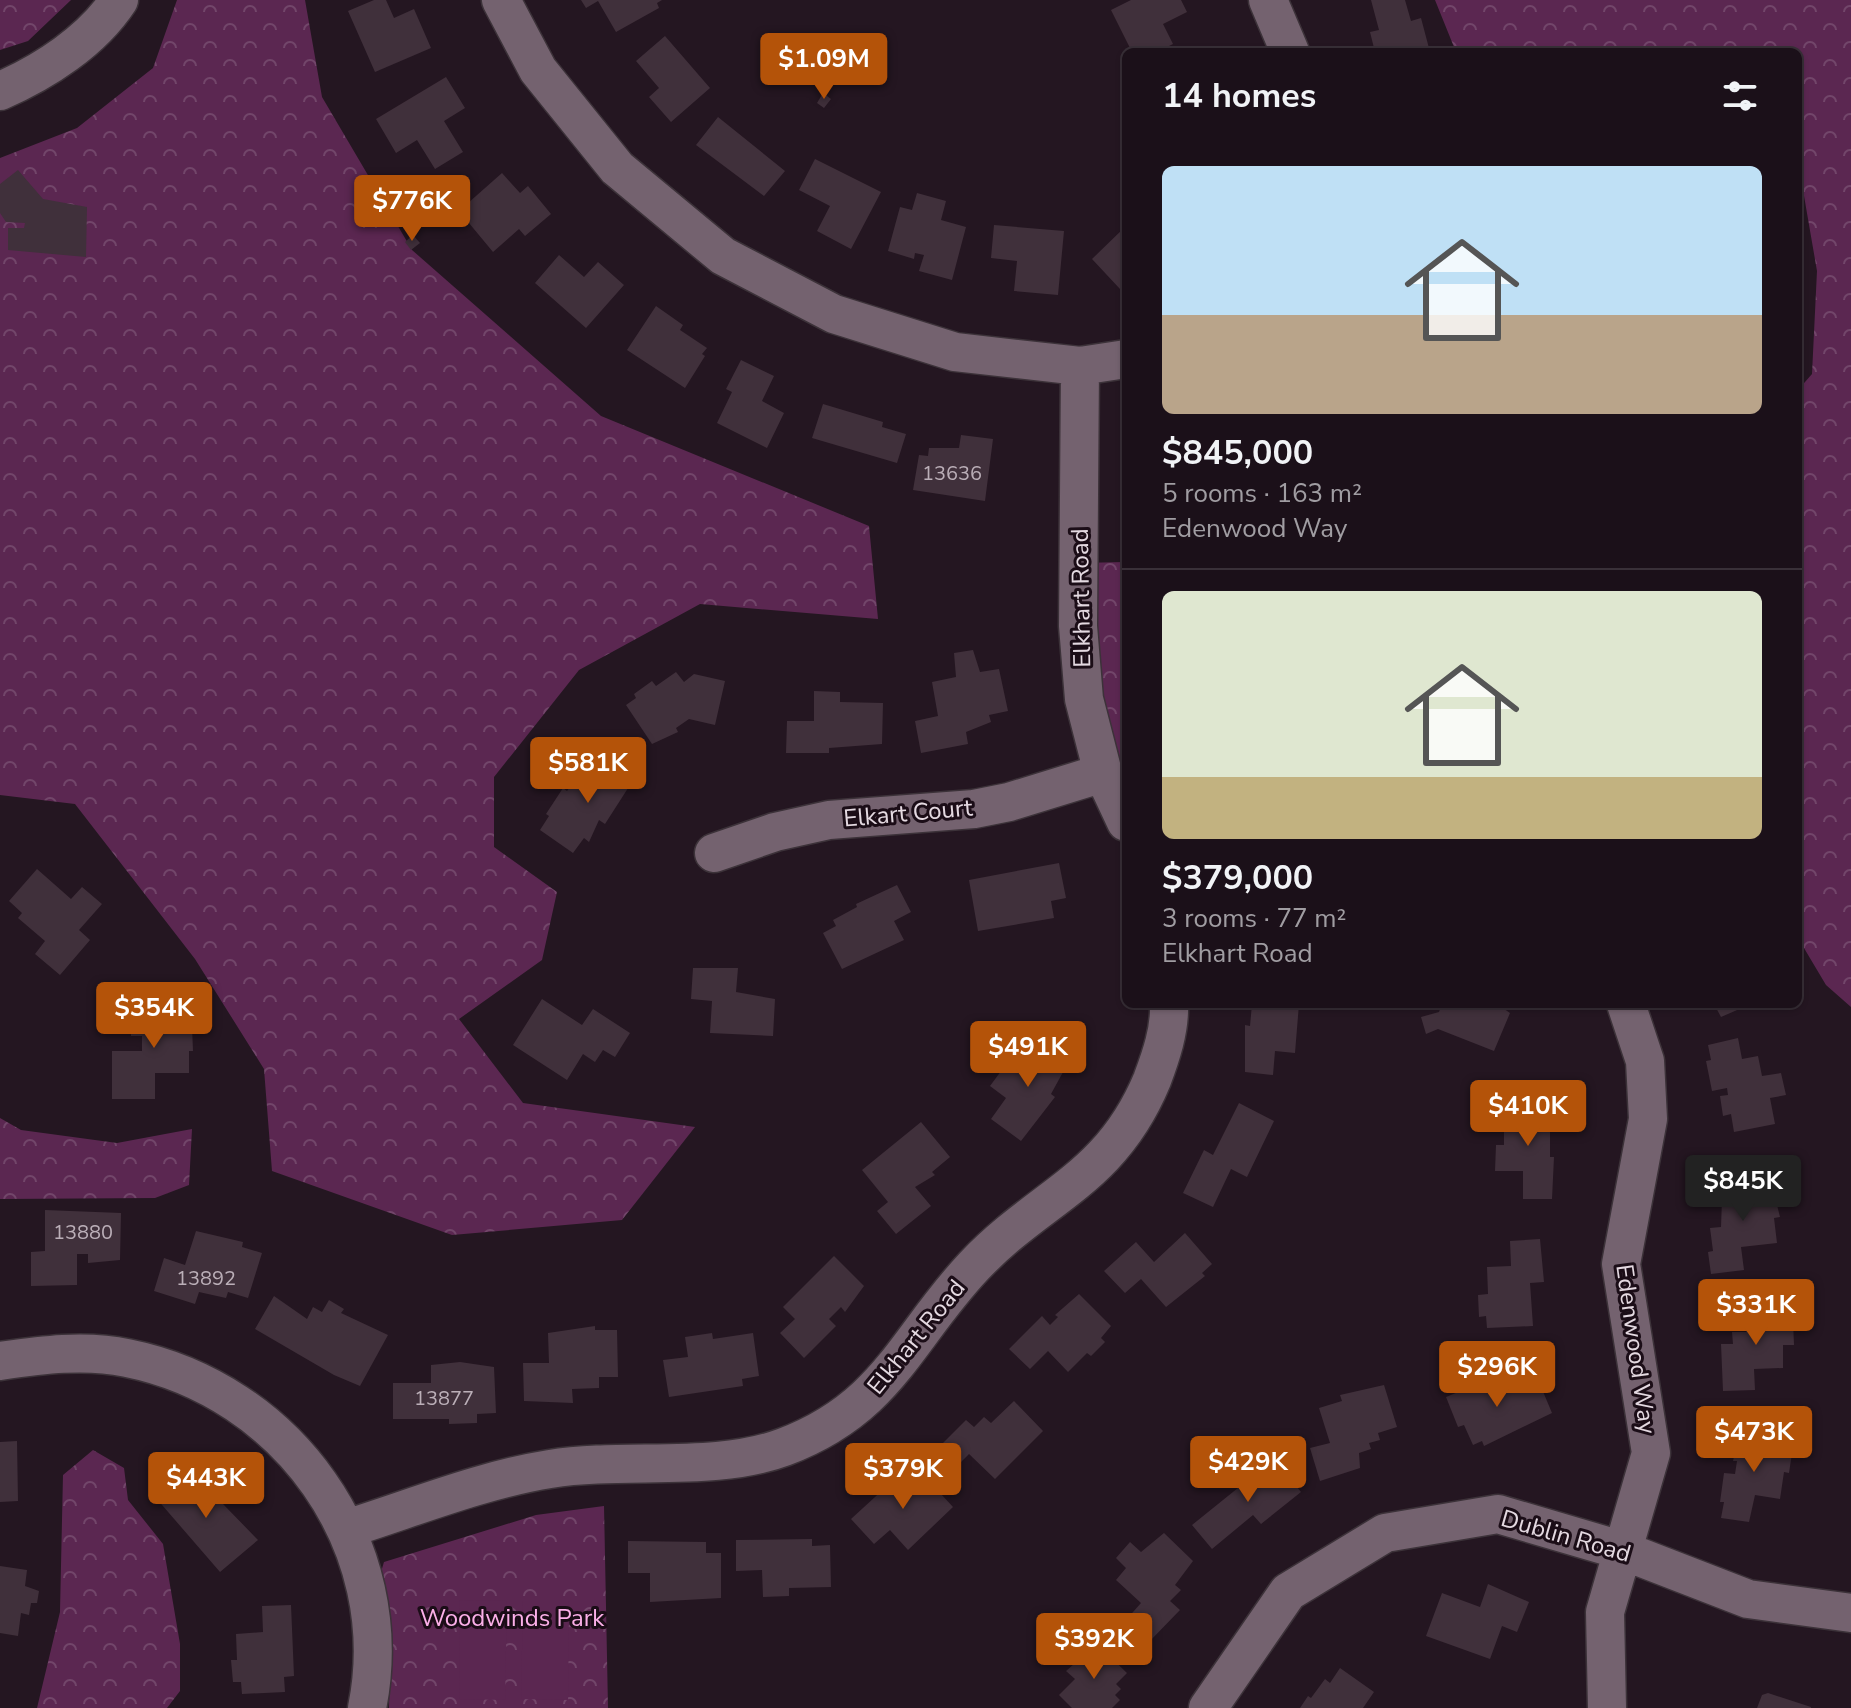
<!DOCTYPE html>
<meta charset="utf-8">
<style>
body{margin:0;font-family:"Nunito Sans",sans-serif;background:#281e26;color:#f1f3f6;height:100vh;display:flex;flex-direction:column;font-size:30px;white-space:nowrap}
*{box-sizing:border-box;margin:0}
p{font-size:26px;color:#a09da2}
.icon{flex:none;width:44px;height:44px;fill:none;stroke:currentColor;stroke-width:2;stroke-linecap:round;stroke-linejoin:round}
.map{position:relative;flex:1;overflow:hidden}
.drawer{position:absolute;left:1122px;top:48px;width:680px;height:960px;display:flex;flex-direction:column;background:#1b1019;border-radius:12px;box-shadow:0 2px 6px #0004,0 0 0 2px #393038}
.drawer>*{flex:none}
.price{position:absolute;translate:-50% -68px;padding:0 18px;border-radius:8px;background:#b45309;color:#fff;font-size:26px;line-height:52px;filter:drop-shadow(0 2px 4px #0008)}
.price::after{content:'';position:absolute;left:50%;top:48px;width:24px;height:18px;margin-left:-12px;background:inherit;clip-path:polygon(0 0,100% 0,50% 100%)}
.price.on{background:#222;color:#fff}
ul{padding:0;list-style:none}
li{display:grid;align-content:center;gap:16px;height:424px;padding:0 40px}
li+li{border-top:2px solid #393038}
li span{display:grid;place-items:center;height:248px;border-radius:12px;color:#555}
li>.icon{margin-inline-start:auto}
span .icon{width:144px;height:144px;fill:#fffc;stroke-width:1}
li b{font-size:34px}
h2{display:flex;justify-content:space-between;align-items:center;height:96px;padding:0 40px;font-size:34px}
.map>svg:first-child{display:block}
</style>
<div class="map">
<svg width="1851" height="1708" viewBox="0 0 1851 1708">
<defs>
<pattern id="forest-crowns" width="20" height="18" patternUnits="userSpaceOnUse" patternTransform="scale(2)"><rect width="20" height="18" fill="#5b2751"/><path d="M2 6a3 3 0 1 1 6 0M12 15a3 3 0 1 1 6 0" fill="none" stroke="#72466a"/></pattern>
</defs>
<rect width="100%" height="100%" fill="#241621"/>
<path fill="url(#forest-crowns)" d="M0,0H71L28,41L0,50Z
M177,0H305L322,97L412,250L601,416L869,526L878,619L700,604L579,670L494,777V847L557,892L542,960L459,1019L523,1103L695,1127L622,1220L452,1235L272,1171L264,1069L195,959L75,804L0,795V158L77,128L153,68Z
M1435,0H1851V1007L1826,985L1798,938V390L1812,374L1817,271L1798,161V52H1456Z
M1126,562V769L1103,773L1079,563Z
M0,1118L21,1130L117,1143L192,1129L189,1185L155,1198L0,1199Z
M93,1450L124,1468L128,1500L163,1544L180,1644V1691L167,1708H37L60,1612L63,1475Z
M604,1506L608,1708H389L391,1620L381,1572L384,1562L536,1515Z"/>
<path fill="#5b2751" d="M460,1600L507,1601L505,1700L459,1699Z
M523,1601H569L568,1700L521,1699Z"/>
<path fill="#40303b" d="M374,0H386L394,18L414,9L431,48L375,72L348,11Z
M581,0H662L657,3L659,8L616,32L598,1L586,8Z
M1131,0H1181L1187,12L1163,24L1173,44L1157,52H1132L1111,10Z
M1371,0H1405L1411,21L1421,18L1430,52H1375L1370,32L1379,30Z
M665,36L710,88L671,122L649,97L659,88L636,61Z
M446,77L465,108L444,121L463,152L435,169L417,140L396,153L376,119Z
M823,93L831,99L824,108L817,103Z
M718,117L785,171L764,196L696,145Z
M815,159L881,192L851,249L817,231L830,206L799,190Z
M18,170L43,199L87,207L86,257L8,250V228H24L25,223L6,222L0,213V184Z
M502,173L520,193L528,186L551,214L525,236L519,229L493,252L459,211Z
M917,193L946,201L941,220L966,227L952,280L919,271L924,255L915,253L914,259L888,251L900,207L912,210Z
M994,225L1064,231L1058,295L1014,291L1017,261L991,258Z
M1126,226V283L1120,289L1092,259Z
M413,235L420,243L411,250L405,242Z
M559,255L584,277L598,262L624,285L586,328L535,283Z
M656,306L683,325L680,330L707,348L702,354L705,356L685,388L627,350Z
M741,360L774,376L762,401L784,413L767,448L717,423L732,392L726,389Z
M823,404L883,422L882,427L906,434L897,463L812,438Z
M961,435L993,439L985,501L913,490L919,455L928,456L929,448H959Z
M973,650L980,672L999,669L1008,711L989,715L991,722L966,732L968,744L921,753L915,721L938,716L932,682L956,677L954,653Z
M676,672L684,682L694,674L725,681L715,725L689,719L676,728L678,732L652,744L626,705L636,698L634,694L652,681L656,686Z
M814,691L840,692V702L883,703L882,744L829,748V753H786L787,721H814Z
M616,755L639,771L605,824L599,820L589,842L584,838L573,853L540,830L549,816L546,814L563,788L567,791L577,778L593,788Z
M1059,863L1066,898L1051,901L1054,918L978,931L969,880Z
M37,869L71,899L82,887L102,904L79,930L90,940L60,975L35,954L45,941L18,918L22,913L9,901Z
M897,885L911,912L894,921L904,940L842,969L823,933L836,926L833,920L857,907L856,904Z
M693,968H738L736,992L775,999L773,1036L710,1033L712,1001L691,999Z
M542,999L582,1025L593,1009L630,1033L615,1057L603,1050L595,1062L583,1054L567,1080L513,1045Z
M142,1002H191L193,1051H189V1073H155V1099H112V1051H142V1036H131V1016H143Z
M1252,1004H1299L1295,1053L1275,1051L1273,1075L1245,1072V1025L1250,1026Z
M1442,1004H1497L1510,1013L1494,1051L1438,1029L1426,1034L1421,1017L1439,1012Z
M1714,1004H1751L1721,1017Z
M1738,1038L1742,1059L1758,1056L1762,1076L1781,1073L1786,1095L1770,1098L1775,1124L1734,1132L1731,1114L1723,1116L1720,1096L1728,1095L1727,1088L1712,1091L1706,1061L1711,1060L1708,1045Z
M1034,1039L1068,1063L1051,1094L1055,1097L1021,1141L991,1119L1006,1098L990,1086L1004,1067L1011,1072Z
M1504,1102L1546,1103L1545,1119H1550V1157H1554L1552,1199H1523V1171H1495L1496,1145H1504Z
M1239,1103L1274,1121L1247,1177L1231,1169L1213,1207L1183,1193L1204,1150L1213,1155Z
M921,1122L950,1157L932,1172L935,1175L915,1187L931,1206L896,1234L877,1211L888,1202L862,1170Z
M1770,1177L1780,1217L1774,1218L1777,1243L1741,1247L1744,1270L1711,1274L1708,1252L1713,1251L1710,1228L1721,1227L1722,1199L1727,1198L1725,1183Z
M45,1210L121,1213L120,1260L88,1263V1254H77V1285L31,1286V1252L45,1251Z
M196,1231L243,1242L242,1247L262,1253L248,1298L228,1292L226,1298L199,1292L195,1304L154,1291L164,1258L185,1265Z
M1185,1233L1212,1264L1202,1273L1205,1276L1166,1307L1141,1279L1125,1293L1104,1271L1136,1242L1154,1262Z
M1540,1239L1544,1282L1530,1283L1533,1326L1487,1328L1486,1316L1479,1317L1478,1295L1488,1294L1487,1267L1511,1266L1510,1241Z
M834,1256L864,1286L845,1312L841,1307L829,1319L836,1326L804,1358L780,1333L795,1319L783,1307Z
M1079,1294L1111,1326L1101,1338L1105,1342L1091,1356L1087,1353L1068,1372L1048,1351L1030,1369L1009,1349L1042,1316L1050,1325L1058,1317L1055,1315Z
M274,1296L307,1319L313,1307L322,1312L329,1300L344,1309L341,1313L388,1335L360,1386L334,1375L255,1329Z
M1783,1305L1784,1320H1793L1794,1345H1783V1368L1754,1369L1755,1390L1723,1391L1721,1344H1733L1732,1332H1746L1745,1306Z
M595,1326V1330H617L618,1377H599V1388L572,1389L573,1403L524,1401L523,1363H549L548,1333Z
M712,1333L713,1339L753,1333L759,1376L742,1379L743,1386L669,1397L663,1360L688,1357L685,1337Z
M460,1362L494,1367L496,1413L477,1414V1423L449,1424V1419H393V1383H431V1365Z
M1507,1372L1515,1392L1539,1382L1552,1413L1484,1446L1482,1441L1473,1445L1464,1425L1458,1427L1446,1397Z
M1384,1385L1397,1427L1378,1433L1380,1440L1369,1443L1371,1449L1359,1453L1360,1468L1320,1481L1310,1448L1330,1443L1319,1408L1342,1401L1340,1395Z
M1014,1401L1043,1431L995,1479L969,1454L955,1468L937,1449L966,1420L974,1427L984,1417L991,1423Z
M1740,1431L1786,1438L1784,1452L1792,1453L1789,1473L1784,1472L1780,1499L1755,1495L1749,1522L1721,1518L1724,1502H1720L1724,1473L1735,1474L1737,1461H1733Z
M17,1441L18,1501L0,1502V1442Z
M1274,1459L1301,1492L1261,1524L1253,1515L1212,1549L1192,1525Z
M189,1469L258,1540L220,1572L156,1498Z
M913,1473L924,1485L929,1481L953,1507L908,1550L890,1530L874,1544L851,1519L899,1475L905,1481Z
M1164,1533L1193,1561L1175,1585L1181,1590L1170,1601L1180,1610L1148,1643L1125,1621L1141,1603L1116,1580L1126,1568L1116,1558L1130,1542L1141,1552Z
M812,1539V1546L830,1545L831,1587L789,1588V1596L763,1597L762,1570L736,1571V1540Z
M628,1541L706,1542V1553H721V1598L650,1602V1573H628Z
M0,1566L27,1570L25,1586L39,1591L37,1603H31L29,1615L21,1613L18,1636L0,1633Z
M1488,1584L1529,1602L1517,1632L1502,1626L1490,1659L1426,1636L1442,1593L1480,1607Z
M291,1605L294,1676L284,1677L285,1692L242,1694L241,1682H233L231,1660H237L236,1634L263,1632L262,1606Z
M1097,1644L1127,1673L1116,1684L1121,1689L1115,1695L1120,1700L1112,1708H1072L1059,1695L1075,1679L1066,1671Z
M1340,1668L1374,1692L1363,1708H1300L1308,1696L1311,1698L1325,1679L1330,1683Z
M1768,1693L1811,1707V1708H1757L1762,1695Z"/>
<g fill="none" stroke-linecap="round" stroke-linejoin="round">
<g stroke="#3c3239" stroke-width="41">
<path id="minor" d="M501,0L538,70L617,168L723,256L834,314L955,352L1080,366L1126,359
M1268,0L1290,52
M0,91C44,72 92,41 119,0
M1080,366L1078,626L1084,699L1103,773L1126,822
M714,853L775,832L829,820L974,809L1009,802L1103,773
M0,1361C41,1355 85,1349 127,1358C287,1390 400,1545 367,1708
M346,1529C413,1508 481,1480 550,1469C626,1457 715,1473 784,1447C888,1408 906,1338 974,1266C1041,1195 1110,1181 1152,1080C1161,1056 1170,1030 1169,1004
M1208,1708L1288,1592L1385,1533L1498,1514L1624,1551L1748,1599L1851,1613
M1607,1708L1605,1612L1651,1453L1621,1264L1648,1119L1645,1061L1626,1004"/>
</g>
<use href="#minor" stroke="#74626f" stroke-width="38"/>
</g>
<g text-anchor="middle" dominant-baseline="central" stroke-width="6" stroke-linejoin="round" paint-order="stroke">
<g font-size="20" fill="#bbafb8">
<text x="952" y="473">13636</text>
<text x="83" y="1232">13880</text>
<text x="206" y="1278">13892</text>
<text x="444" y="1398">13877</text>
</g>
<g font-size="24" fill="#e4d9e1" stroke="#1b0d17">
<text transform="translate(1081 598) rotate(-91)">Elkhart Road</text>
<text transform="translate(908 813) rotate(-5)">Elkart Court</text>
<text transform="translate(916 1337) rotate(-51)">Elkhart Road</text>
<text transform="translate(1636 1349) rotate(82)">Edenwood Way</text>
<text transform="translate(1566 1536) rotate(16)">Dublin Road</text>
</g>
<g font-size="24" fill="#fbafe8" stroke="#1b0d17">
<text x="512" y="1618">Woodwinds Park</text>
</g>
</g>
</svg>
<b class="price" style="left:824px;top:101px">$1.09M</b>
<b class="price" style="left:412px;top:243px">$776K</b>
<b class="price" style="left:588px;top:805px">$581K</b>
<b class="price" style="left:154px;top:1050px">$354K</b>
<b class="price" style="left:1028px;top:1089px">$491K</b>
<b class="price" style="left:1528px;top:1148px">$410K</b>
<b class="price on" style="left:1743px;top:1223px">$845K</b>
<b class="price" style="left:1756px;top:1347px">$331K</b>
<b class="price" style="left:1497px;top:1409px">$296K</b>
<b class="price" style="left:1754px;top:1474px">$473K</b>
<b class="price" style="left:1248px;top:1504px">$429K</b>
<b class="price" style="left:903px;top:1511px">$379K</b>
<b class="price" style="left:206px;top:1520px">$443K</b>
<b class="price" style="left:1094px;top:1681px">$392K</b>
<section class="drawer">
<h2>14 homes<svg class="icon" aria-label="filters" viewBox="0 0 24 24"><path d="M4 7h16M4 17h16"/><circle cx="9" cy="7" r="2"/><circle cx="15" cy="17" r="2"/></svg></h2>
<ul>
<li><span style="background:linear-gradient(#bfe0f5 60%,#b9a48a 0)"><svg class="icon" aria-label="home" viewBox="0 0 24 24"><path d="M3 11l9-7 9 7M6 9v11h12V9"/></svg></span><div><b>$845,000</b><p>5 rooms · 163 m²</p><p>Edenwood Way</p></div></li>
<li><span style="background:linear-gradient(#dfe7d0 75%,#c2b280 0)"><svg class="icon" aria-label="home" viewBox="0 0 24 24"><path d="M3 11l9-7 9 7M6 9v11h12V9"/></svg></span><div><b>$379,000</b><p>3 rooms · 77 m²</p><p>Elkhart Road</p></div></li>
</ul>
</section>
</div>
